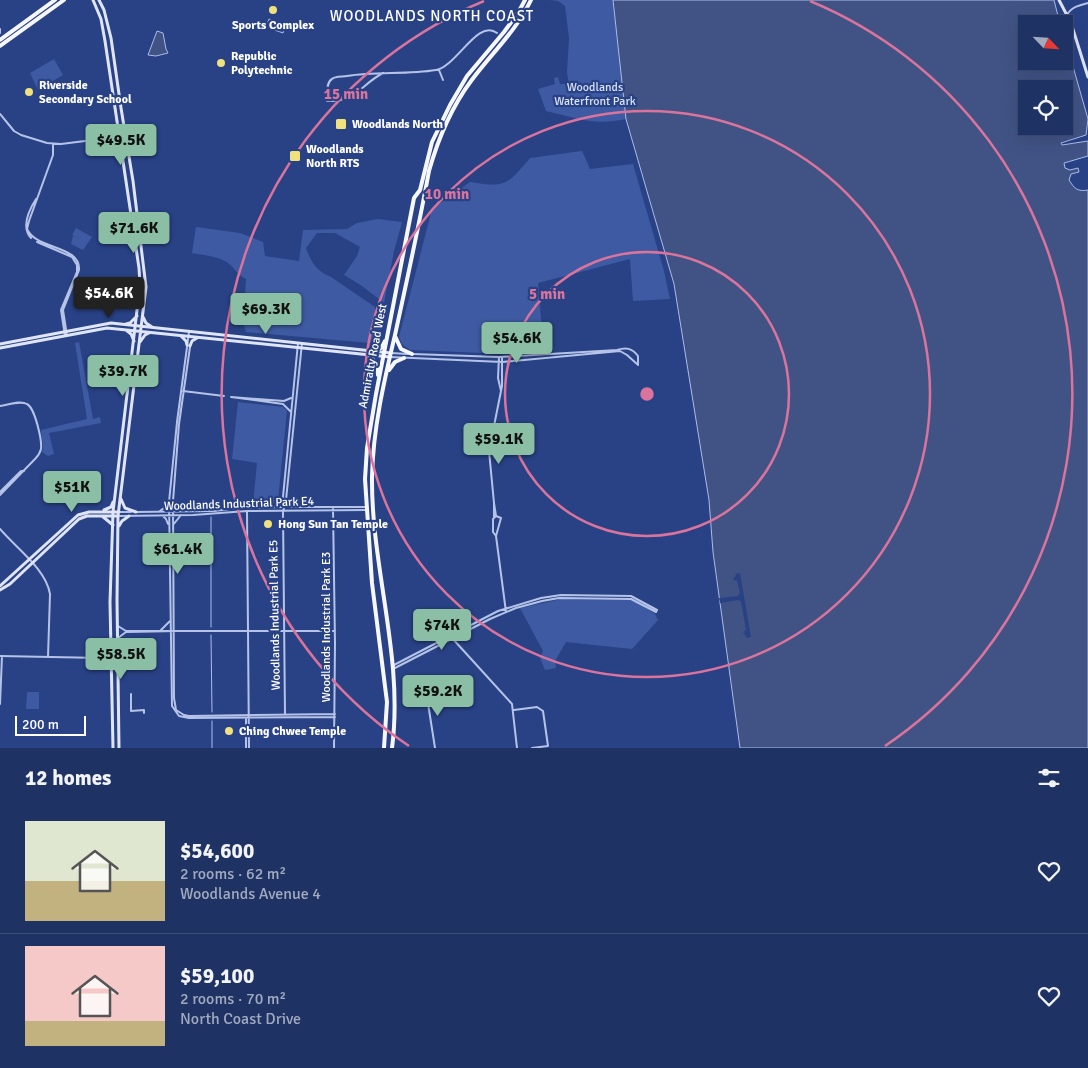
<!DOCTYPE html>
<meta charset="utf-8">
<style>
body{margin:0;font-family:Signika,sans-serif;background:#273a6a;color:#f1f3f6;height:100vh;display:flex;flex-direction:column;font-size:19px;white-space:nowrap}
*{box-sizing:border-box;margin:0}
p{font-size:16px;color:#a1aabf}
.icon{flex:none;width:28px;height:28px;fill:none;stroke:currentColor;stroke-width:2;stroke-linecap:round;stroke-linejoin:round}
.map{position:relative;height:748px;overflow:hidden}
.side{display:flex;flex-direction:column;background:#1f3264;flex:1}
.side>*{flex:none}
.needle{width:32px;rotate:115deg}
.fabs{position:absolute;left:1018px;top:15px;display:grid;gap:10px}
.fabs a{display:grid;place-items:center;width:55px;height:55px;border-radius:0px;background:#1f3264;box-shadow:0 5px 20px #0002,0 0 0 1px #3c4d78;font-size:25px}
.scale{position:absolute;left:15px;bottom:12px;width:71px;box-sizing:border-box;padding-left:5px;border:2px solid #fff;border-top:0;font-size:14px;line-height:18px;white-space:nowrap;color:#fff;-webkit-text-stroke:4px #294286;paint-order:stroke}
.price{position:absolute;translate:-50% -42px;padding:0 11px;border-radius:5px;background:#8abfa5;color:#111;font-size:16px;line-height:32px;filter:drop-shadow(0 1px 2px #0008)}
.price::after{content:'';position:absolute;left:50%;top:30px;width:15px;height:11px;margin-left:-8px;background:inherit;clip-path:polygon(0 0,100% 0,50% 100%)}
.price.active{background:#222;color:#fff}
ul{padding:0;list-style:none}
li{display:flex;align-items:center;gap:15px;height:125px;padding:0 25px}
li+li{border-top:1px solid #3c4d78}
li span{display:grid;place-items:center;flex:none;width:140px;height:100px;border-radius:0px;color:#555}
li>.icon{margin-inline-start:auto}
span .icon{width:60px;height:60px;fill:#fffc;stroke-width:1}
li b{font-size:21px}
h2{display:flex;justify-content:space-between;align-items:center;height:60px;padding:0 25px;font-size:21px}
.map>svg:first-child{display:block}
</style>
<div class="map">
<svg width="1088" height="748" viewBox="0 0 1088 748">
<rect width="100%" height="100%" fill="#294286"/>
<path fill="#3e5aa2" d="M549,0H613L626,119C594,126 576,118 546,111L538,89L555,84L554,78L558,77L560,84H569L567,73L569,38L565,6L558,1Z
M54,59L63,75L38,90L30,73Z
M582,151L590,169L633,164L664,271L670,299L633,301L630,259L538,283L542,330L484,353L410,350L402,344L399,337L432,209L470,182C506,188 507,185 530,158Z
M378,219L402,222L394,251L384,303L362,286L344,275L357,256L360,247L335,233H317L306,248C311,262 316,271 331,277L375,307L381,336L379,339L370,343L246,332L243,322L246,279C236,274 235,268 228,263C218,256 203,255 192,253L196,227L240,233L263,242L265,256L299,261L303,230L347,229L357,223Z
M76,228L92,237L83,250L71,244L73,236L80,239L72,235Z
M79,342L93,419L100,417L101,423L49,433L54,454L48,456L42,452L43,448L41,430L87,419L75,343Z
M238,402L283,407L287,411L278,500L275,504H253L257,463L232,459Z
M562,599L634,600L655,614L658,620L632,649L566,642L555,661L556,668L545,670L540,658L543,651L520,608Z
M27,692H39V709H26Z"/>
<path fill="#415385" stroke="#aabce8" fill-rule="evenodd" d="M613,0H1054L1060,24H1026V61H1064V35L1088,119L1086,135L1061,143L1062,145L1088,141V156L1064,163L1065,168L1070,170L1078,168L1079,172L1071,174L1069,180C1074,188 1077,192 1088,190V748H740L713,552L709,500L674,284L626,119ZM1026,89H1064V126H1026Z
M269,19L286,25L283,33L266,27Z
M157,31L163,33L166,49L168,53L156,56L148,55Z"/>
<path fill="#294286" d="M740,573L751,637L747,638L743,632L746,630L741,602L739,600L720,603L719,598L738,596L740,593L737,581L734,580L733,578L735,577L736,574Z"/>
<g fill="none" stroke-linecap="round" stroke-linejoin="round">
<path stroke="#aabce8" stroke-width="1" d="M211,517V627
M211,635L212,712
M212,721V748"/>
<path stroke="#b5c3e8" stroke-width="2" d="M1067,15C1071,7 1080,5 1088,3
M0,29V33
M439,70L443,80
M383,73C360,85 357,102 327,101C327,95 326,82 332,79C335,76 343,77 347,76C376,71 406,75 436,70C456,67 478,18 497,33
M0,114L14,131L21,135L47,143L61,144L125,136
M53,144V155L29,221L27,229C36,250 81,245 79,270L63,310L67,336
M31,238C21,227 29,210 36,199
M37,242L72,257L77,265V272L61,310L65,336
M189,332L177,422L169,502L172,706L179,716L189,718L335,717
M190,347L179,424L173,501L174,698L176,710L184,715L189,716L335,714
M391,353L408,354
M413,354L499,357L617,350C626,347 632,348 638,356V365
M390,357L502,362L620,351L627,355L637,364
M499,357L498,378L501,391
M183,391L224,396
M0,406C8,405 20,400 27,404C35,408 42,440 41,449C40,453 38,456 35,459L0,495
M291,412L283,404L231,397L284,401L291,398
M0,492L21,471H24
M173,503L180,510
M494,503V517
M282,507L298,343
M333,509L335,643L334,748
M160,511L168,505
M247,511L249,748
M119,512H131
M136,512L214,511L238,508L282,507H366
M119,516L193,515L247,511L366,510
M163,516L166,519L168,524
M496,516L493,519V532L496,536L506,612
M173,525L181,515
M0,529C16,548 46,569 50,594L48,657
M496,536L501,518L496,516L494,503L489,451L502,386V357
M118,626L126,631H334
M161,630L170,621
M118,638L126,632L178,631
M452,638L512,704L517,748
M0,656L102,658L110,652
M102,658L112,667
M392,666L498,611L541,598L561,595L631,596L657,610L656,612L631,599L559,598L542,601L516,608L490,619L393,669
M131,694V711L144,710V713
M427,697L435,748
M0,704L2,656
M514,710L537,707L543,711L548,746L532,748
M285,715L283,512L286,500L302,343
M246,748V719"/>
<path stroke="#dfe5f7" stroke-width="3" d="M93,0L101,19L105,41L139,268L140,285L113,512L110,602L113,748
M99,0L104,10L111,38L121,108L133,181L146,287L118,516L117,600L119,748
M1059,0L1071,23L1088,77
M126,129L129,134L134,136
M127,148L131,142L137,139
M143,317L146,323L152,327
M126,324L130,323L137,316
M126,330L131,334L134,341
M181,336L186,341L187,345
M140,342L145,335L149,333
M0,344L111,323L391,353
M190,346L192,341L197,338
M0,348L107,328L390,357
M121,499L125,508L136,512
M104,510L111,507L113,502
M102,516L113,525
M119,526L122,521L129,516
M0,586L78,515L89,512H119
M0,590L10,584L79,519L87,516H118"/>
<path stroke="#f7f8fe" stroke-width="4" d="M0,40L55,0
M0,46L64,0
M395,336L401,349L412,354
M374,351L381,348L385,341
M369,355L377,364L378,375
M389,370L395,362L404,358
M384,748L387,702L372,583L365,479L367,448L376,394L414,198L420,190L432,142L450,105L467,76L504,32L518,13L525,0
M392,748C404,657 371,568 372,477C373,429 384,381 395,335C407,280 419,226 429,171C438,139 451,108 471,81C491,54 517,30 531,0"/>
</g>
<g fill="none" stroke="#da749d" stroke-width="2.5">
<circle cx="647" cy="394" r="142"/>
<circle cx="647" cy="394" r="283"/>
<path d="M409 746A425 425 0 0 1 484 1M810 1A425 425 0 0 1 885 746"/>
</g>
<g fill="#efe17c" stroke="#294286" stroke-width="2">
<circle cx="273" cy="10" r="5"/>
<circle cx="221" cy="63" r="5"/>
<circle cx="29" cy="92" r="5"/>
<rect x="335" y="118" width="12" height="12" rx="2.5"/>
<rect x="289" y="150" width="12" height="12" rx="2.5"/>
<circle cx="268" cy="524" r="5"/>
<circle cx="229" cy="731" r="5"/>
</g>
<g text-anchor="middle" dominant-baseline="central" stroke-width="4.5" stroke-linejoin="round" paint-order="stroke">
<g font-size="12" font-weight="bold" fill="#fff" stroke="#294286" text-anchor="start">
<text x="273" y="25" text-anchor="middle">Sports Complex</text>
<text x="231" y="56">Republic<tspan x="231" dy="14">Polytechnic</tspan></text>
<text x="39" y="85">Riverside<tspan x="39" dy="14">Secondary School</tspan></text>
<text x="352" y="124">Woodlands North</text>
<text x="306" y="149">Woodlands<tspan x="306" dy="14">North RTS</tspan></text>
<text x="278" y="524">Hong Sun Tan Temple</text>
<text x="239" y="731">Ching Chwee Temple</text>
</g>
<g font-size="12" fill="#d8e1f6" stroke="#294286">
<text x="595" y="87">Woodlands<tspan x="595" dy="14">Waterfront Park</tspan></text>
</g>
<g font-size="12" fill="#fff" stroke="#294286">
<text transform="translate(373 356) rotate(-79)">Admiralty Road West</text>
<text transform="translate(239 504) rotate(-2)">Woodlands Industrial Park E4</text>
<text transform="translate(275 615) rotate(-91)">Woodlands Industrial Park E5</text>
<text transform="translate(326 627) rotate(-90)">Woodlands Industrial Park E3</text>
</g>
<g font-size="15" letter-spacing="1" fill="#fff" stroke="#294286">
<text x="432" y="16">WOODLANDS NORTH COAST</text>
</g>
</g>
<circle cx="647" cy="394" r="8" fill="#da749d" stroke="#294286" stroke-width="2.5"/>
<g font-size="15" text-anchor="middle" font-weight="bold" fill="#da749d" stroke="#294286" stroke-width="4.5" stroke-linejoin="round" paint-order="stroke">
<text x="346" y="99">15 min</text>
<text x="447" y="199">10 min</text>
<text x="547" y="299">5 min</text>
</g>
</svg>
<div class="fabs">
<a><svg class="needle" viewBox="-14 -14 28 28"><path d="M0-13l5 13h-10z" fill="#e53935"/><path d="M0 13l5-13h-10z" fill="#a1aabf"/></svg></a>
<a><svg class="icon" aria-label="locate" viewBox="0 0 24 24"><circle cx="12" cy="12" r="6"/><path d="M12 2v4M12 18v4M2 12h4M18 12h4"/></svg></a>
</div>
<div class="scale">200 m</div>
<b class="price" style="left:121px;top:166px">$49.5K</b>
<b class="price" style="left:134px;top:254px">$71.6K</b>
<b class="price active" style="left:109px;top:319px">$54.6K</b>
<b class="price" style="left:266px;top:335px">$69.3K</b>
<b class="price" style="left:517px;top:364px">$54.6K</b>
<b class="price" style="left:123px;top:397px">$39.7K</b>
<b class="price" style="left:499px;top:465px">$59.1K</b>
<b class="price" style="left:72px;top:513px">$51K</b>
<b class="price" style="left:178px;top:575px">$61.4K</b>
<b class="price" style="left:442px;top:651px">$74K</b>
<b class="price" style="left:121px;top:680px">$58.5K</b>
<b class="price" style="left:438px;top:717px">$59.2K</b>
</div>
<section class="side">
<h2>12 homes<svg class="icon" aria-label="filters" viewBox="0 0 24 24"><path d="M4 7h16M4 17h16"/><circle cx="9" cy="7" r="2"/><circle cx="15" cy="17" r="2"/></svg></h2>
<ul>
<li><span style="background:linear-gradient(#dfe7d0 60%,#c2b280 0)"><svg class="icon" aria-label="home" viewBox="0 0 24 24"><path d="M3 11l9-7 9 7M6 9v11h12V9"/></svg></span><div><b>$54,600</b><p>2 rooms · 62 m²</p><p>Woodlands Avenue 4</p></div><svg class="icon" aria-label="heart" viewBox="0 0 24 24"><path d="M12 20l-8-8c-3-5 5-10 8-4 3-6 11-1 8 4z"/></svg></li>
<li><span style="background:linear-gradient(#f6c9c9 75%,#c2b280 0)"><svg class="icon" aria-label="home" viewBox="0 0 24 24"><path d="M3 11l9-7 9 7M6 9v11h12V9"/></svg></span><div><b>$59,100</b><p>2 rooms · 70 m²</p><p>North Coast Drive</p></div><svg class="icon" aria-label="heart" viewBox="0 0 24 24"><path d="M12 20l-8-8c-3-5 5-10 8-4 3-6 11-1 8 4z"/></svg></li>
</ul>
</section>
